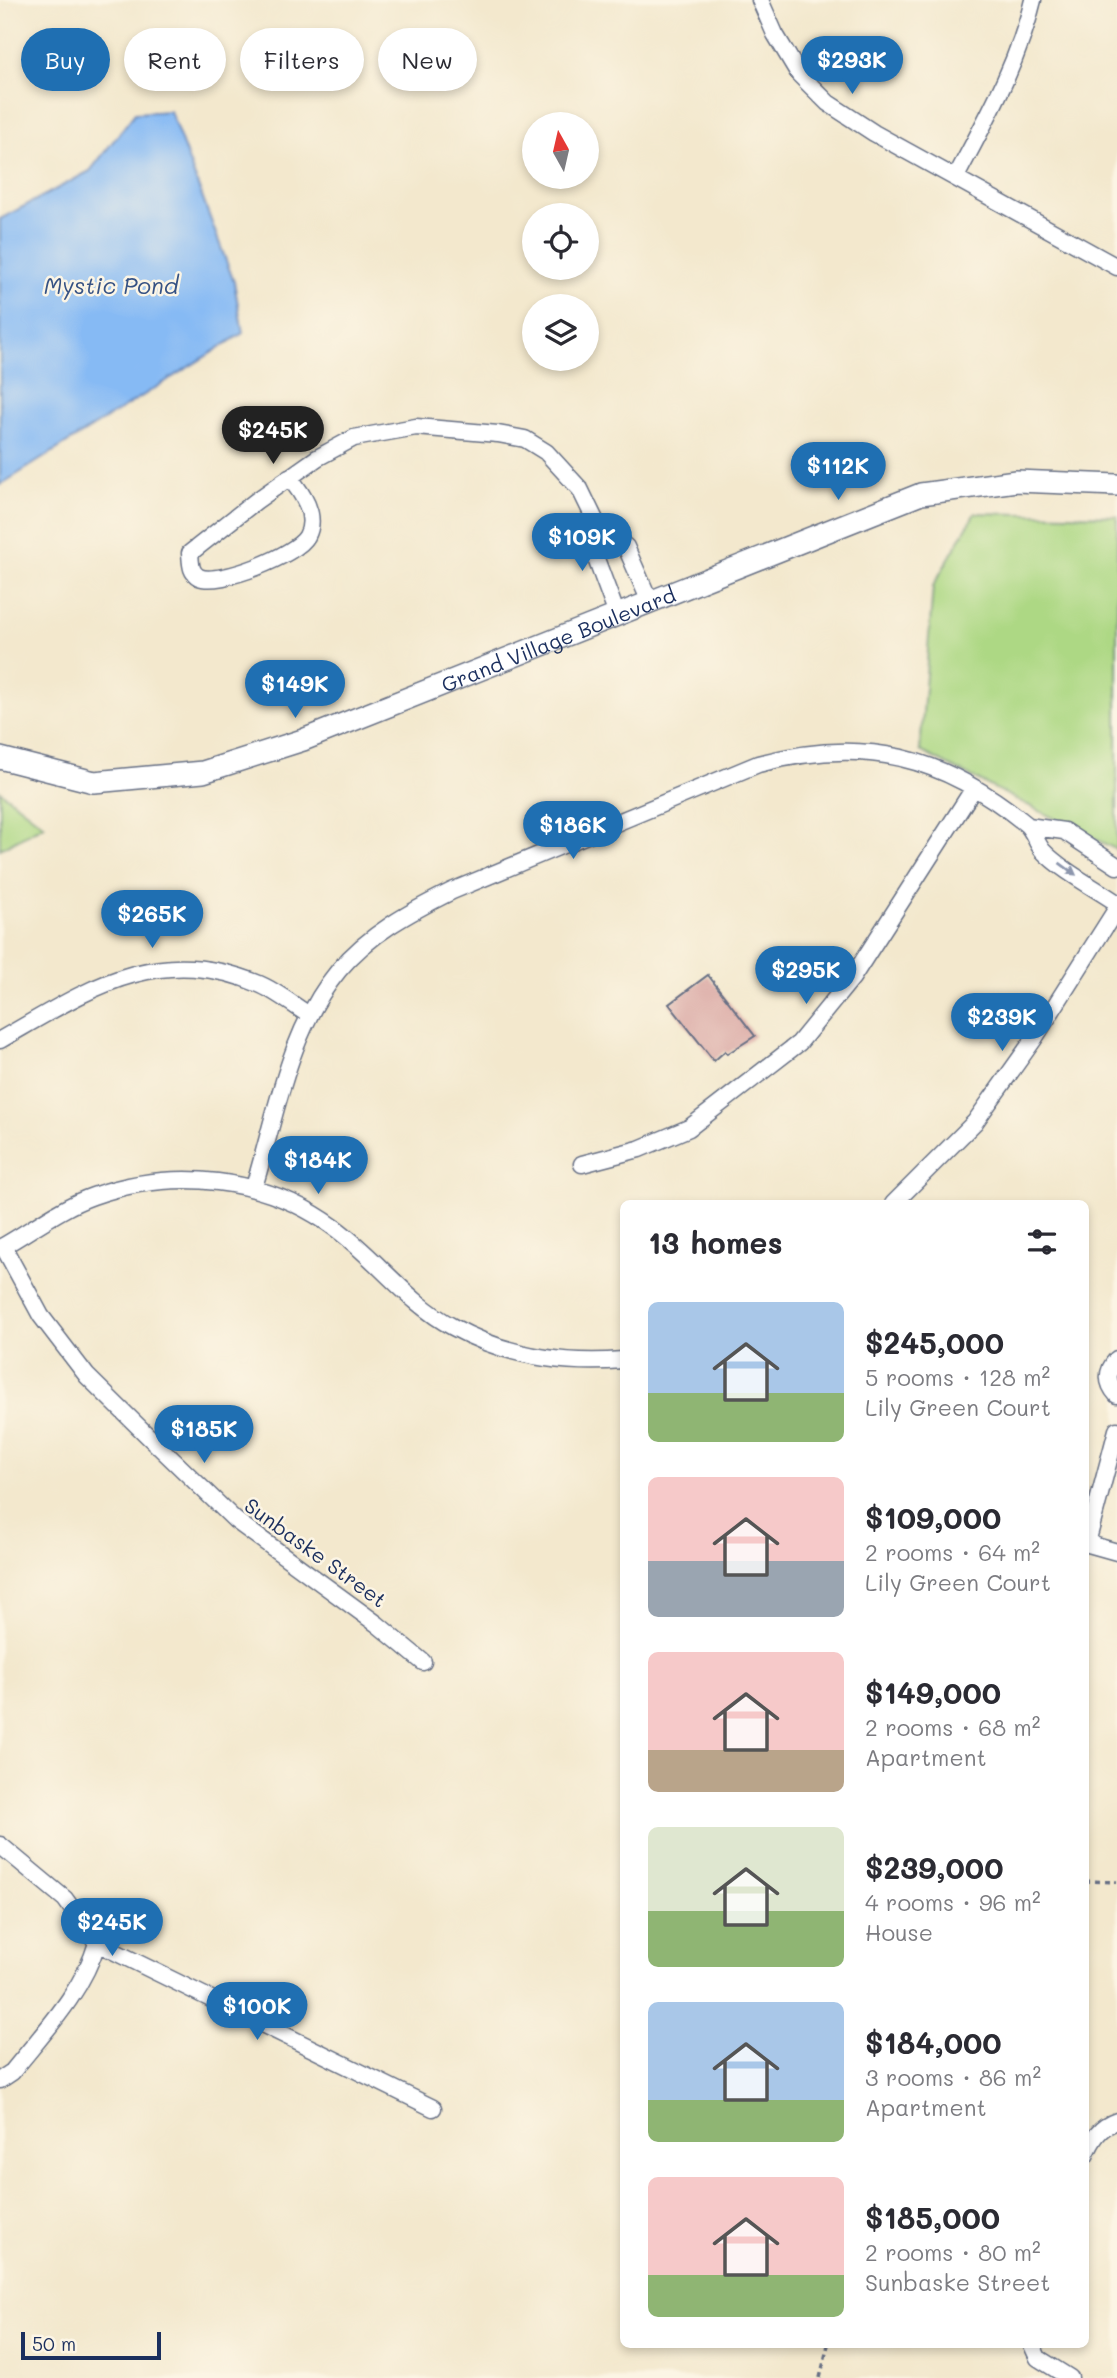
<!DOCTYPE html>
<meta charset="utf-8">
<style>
body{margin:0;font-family:Mali,sans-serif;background:#f7f7f7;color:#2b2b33;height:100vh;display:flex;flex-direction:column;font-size:26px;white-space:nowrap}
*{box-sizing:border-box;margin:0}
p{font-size:23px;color:#7c7c81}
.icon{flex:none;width:38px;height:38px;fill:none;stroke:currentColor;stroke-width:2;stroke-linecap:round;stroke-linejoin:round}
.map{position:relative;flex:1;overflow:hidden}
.details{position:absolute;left:620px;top:1200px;width:469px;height:1148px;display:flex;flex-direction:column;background:#fff;border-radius:10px;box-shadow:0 4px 10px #0003}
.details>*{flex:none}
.guide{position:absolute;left:21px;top:28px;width:494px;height:63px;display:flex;gap:14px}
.needle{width:46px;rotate:352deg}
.controls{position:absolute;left:522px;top:112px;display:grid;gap:14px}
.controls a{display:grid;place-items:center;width:77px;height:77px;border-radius:50%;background:#fff;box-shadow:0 4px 10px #0003;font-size:35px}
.scale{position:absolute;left:21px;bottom:18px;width:140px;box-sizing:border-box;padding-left:7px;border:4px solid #1b2f5e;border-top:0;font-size:19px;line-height:24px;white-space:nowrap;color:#1b2f5e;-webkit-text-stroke:5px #fcf5e5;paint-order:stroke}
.price{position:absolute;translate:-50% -60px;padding:0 16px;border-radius:24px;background:#1f6fb2;color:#fff;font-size:23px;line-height:46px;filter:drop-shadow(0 2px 4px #0008)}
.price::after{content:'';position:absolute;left:50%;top:42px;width:21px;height:16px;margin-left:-10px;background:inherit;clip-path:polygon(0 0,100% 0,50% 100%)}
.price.on{background:#222;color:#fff}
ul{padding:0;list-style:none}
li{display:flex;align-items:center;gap:21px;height:175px;padding:0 28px}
li span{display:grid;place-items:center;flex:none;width:196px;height:140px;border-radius:10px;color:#555}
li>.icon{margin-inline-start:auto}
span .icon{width:84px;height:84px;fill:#fffc;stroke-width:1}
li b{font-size:30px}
h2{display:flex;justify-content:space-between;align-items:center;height:84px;padding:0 28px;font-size:30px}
.tag{padding:0 24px;border-radius:32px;background:#fff;box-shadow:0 4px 10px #0003;font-size:24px;line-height:63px}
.tag.on{background:#1f6fb2;color:#fff}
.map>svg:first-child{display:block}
</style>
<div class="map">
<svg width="1117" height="2378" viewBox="0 0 1117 2378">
<rect width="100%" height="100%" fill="#fcf5e5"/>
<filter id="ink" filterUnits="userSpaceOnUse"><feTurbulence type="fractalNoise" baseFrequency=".0143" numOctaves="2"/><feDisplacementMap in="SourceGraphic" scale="14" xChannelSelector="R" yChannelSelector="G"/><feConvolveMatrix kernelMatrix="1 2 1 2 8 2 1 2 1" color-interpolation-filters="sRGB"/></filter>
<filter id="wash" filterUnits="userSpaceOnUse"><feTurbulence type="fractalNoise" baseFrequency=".00686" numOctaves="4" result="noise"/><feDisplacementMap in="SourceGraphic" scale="28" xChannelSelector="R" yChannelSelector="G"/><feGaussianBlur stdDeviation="1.57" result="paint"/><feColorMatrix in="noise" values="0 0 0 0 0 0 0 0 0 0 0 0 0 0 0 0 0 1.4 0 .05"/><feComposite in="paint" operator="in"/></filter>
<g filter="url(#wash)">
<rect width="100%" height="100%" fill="#f3e8cd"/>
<path fill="#add884" stroke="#648471" stroke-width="2" d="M975,513L1117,516V850L920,751L933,586Z
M0,791L44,825L0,849Z"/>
<path fill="#86baf4" stroke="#5074a9" stroke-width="2" d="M170,111L234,282L243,333L0,485V219L90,171L135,113Z"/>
<g id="blocks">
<path fill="#d9a6a2" d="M708,975L755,1036L727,1054L725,1051L714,1061L669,1004Z"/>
</g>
</g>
<g filter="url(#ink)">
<use href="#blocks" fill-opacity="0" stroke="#677085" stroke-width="2"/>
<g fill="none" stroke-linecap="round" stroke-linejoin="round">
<g stroke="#677085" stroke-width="19">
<path id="minor" d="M760,0L775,34L799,74L828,103L874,133L1117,267
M956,177C987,118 1018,64 1033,0
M289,477C302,493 318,515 307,536C297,555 219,586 199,577C190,572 191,563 190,553L256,501L317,458L354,438L416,427L498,434L525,439L546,452L580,489L596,522L626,547L650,602
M596,522L595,556L617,615
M1028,826L1064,831L1117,866
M0,1040C88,990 156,941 259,984C276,991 293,1005 309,1015
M582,1164L639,1149L689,1128L799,1043L852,978L974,788
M254,1187C276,1115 289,1030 339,970C369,934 410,912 452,891L758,764C863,736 942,755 1026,824C1034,831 1036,843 1043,851C1061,870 1095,888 1117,903
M893,1204L975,1122L1034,1039L1117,908
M3,1246L41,1316L87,1376L148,1436L235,1520L377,1624L423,1662
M0,1248C31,1231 59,1208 93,1196C173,1168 265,1176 335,1228C376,1258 408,1303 453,1327C506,1356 564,1365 623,1360
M1117,1359C1106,1371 1106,1383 1117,1395
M1085,1543L1117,1552
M1087,1543L1117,1430
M0,1845L65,1899L97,1943C83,1992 43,2033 12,2072L0,2080
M97,1943L433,2108
M1085,2156C1092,2140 1099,2127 1117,2121
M1032,2345L1038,2358L1070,2378"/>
</g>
<g stroke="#677085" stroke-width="24">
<g id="tertiary">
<path id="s1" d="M0,758L94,782L203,772L303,740L921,494L1016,481L1117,485"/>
</g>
</g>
<path stroke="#677085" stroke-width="3.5" stroke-dasharray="5 5" stroke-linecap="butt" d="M1085,1881L1117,1882
M820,2378L828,2345"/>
<use href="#minor" stroke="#fff" stroke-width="16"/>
<use href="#tertiary" stroke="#fff" stroke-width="21"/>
</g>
<defs><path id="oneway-solid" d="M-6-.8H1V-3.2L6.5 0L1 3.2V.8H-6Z" transform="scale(1.75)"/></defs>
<use fill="#8d97ae" href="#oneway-solid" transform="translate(1068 869) rotate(36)"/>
</g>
<g text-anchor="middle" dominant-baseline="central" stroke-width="5" stroke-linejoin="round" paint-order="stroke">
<g font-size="21" fill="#1b2f5e" stroke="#fcf5e5">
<text stroke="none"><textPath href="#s1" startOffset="586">Grand Village Boulevard</textPath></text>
<text transform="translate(316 1552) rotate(36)">Sunbaske Street</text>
</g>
<g font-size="23" font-style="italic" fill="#365284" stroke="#fcf5e5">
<text x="111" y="285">Mystic Pond</text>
</g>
</g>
</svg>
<div class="controls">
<a><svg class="needle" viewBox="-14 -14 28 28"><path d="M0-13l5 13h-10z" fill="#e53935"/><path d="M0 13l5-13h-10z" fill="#7c7c81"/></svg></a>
<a><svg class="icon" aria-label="locate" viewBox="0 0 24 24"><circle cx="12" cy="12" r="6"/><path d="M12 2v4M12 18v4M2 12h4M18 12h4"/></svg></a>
<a><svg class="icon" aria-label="layers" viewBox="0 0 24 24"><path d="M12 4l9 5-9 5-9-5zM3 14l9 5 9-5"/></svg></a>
</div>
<div class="scale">50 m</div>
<b class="price" style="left:852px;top:96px">$293K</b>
<b class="price on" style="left:273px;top:466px">$245K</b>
<b class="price" style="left:838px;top:502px">$112K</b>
<b class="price" style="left:582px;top:573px">$109K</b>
<b class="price" style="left:295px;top:720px">$149K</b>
<b class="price" style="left:573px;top:861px">$186K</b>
<b class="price" style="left:152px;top:950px">$265K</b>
<b class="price" style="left:806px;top:1006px">$295K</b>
<b class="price" style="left:1002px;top:1053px">$239K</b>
<b class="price" style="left:318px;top:1196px">$184K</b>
<b class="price" style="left:204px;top:1465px">$185K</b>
<b class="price" style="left:112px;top:1958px">$245K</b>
<b class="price" style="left:257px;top:2042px">$100K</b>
<div class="guide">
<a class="tag on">Buy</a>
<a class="tag">Rent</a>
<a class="tag">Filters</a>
<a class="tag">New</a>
</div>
<section class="details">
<h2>13 homes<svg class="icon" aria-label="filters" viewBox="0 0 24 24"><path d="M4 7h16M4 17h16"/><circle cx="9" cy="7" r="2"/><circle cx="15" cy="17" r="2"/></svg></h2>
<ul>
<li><span style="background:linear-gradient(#a9c7e8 65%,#8fb573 0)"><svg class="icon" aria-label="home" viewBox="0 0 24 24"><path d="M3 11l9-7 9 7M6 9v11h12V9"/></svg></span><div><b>$245,000</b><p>5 rooms · 128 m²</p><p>Lily Green Court</p></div></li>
<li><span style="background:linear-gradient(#f6c9c9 60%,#9aa5b1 0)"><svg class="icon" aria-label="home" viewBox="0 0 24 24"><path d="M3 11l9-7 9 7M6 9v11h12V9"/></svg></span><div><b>$109,000</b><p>2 rooms · 64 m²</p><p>Lily Green Court</p></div></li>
<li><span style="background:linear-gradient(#f6c9c9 70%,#b9a48a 0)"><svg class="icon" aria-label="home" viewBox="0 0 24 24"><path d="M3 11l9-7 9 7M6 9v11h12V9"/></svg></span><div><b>$149,000</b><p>2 rooms · 68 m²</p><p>Apartment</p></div></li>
<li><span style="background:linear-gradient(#dfe7d0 60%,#8fb573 0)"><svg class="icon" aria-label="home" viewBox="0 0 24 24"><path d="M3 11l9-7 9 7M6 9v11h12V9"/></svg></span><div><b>$239,000</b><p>4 rooms · 96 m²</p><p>House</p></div></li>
<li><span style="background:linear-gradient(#a9c7e8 70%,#8fb573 0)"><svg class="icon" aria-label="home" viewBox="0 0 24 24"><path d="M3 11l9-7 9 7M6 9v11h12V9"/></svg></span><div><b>$184,000</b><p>3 rooms · 86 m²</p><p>Apartment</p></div></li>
<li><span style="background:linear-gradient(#f6c9c9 70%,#8fb573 0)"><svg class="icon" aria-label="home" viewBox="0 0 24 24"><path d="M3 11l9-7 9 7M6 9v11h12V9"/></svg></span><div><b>$185,000</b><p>2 rooms · 80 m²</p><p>Sunbaske Street</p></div></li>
</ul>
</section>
</div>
